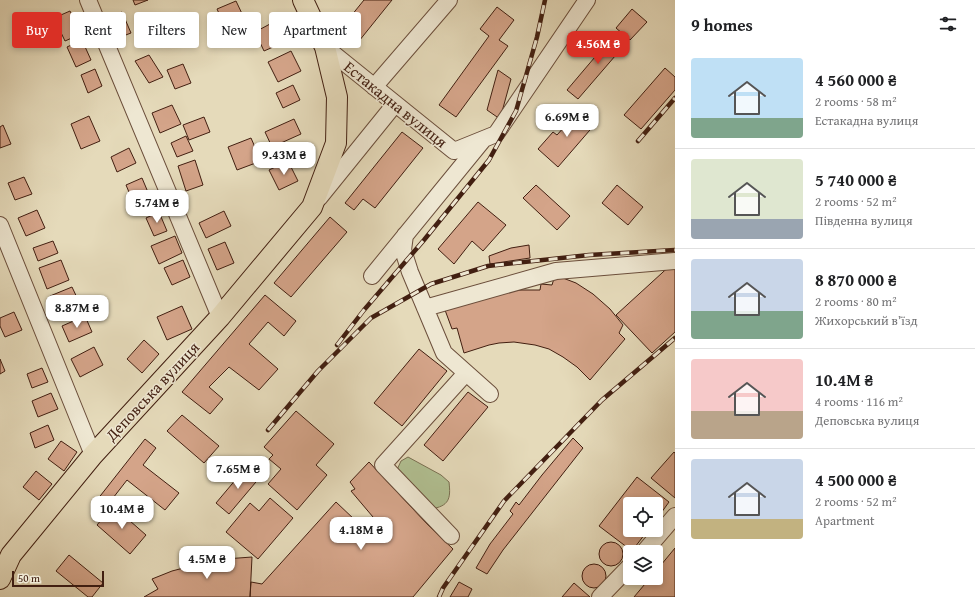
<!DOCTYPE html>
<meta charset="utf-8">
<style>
body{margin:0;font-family:"Gentium Book Plus",serif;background:#f2f2f2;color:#202124;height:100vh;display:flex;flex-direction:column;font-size:15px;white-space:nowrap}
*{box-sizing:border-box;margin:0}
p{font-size:13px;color:#757577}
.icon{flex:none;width:22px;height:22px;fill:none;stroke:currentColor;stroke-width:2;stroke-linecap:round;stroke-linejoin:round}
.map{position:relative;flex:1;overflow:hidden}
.panel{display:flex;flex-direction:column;background:#fff;width:300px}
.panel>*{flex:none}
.guide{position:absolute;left:12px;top:12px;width:380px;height:36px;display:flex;gap:8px}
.tools{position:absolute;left:623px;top:497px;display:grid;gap:8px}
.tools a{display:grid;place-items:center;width:40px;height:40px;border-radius:4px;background:#fff;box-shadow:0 2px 6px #0003;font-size:20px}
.scale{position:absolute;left:12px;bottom:10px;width:92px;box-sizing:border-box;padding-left:4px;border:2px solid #421f11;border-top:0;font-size:11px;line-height:14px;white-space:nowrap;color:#421f11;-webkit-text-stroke:3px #eee7d2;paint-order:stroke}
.price{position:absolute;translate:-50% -34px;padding:0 9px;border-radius:8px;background:#fff;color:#222;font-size:13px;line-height:26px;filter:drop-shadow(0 1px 2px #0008)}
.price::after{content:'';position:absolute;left:50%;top:24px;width:12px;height:9px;margin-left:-6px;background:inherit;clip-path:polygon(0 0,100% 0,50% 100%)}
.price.on{background:#d93025;color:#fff}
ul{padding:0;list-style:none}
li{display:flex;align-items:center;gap:12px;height:100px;padding:0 16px}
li+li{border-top:1px solid #e0e0e0}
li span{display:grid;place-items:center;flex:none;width:112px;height:80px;border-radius:4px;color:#555}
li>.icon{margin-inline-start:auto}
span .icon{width:48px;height:48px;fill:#fffc;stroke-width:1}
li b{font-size:17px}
h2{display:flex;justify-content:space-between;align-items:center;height:48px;padding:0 16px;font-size:17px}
.chip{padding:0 14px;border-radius:4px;background:#fff;box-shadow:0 2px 6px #0003;font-size:14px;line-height:36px}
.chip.on{background:#d93025;color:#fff}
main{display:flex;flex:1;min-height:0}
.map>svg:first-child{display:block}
</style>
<main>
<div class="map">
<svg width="675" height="597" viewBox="0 0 675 597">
<rect width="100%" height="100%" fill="#e5daba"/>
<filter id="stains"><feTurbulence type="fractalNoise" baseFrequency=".005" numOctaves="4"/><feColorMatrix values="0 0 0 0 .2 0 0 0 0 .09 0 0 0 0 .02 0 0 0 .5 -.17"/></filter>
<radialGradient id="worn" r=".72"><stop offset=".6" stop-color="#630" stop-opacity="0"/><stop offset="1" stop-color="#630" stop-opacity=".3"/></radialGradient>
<path fill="#b1c092" stroke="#7a7052" d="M408,457L441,475L449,482C451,499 449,506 431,509L396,472L401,461Z"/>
<path fill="#d4a489" stroke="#421f11" d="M133,0H148L135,5Z
M364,0H392L355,46L338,32Z
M236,1L245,20L226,29L217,9Z
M497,7L514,20L499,40L508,46L456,117L439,105L489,36L480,29Z
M632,9L647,22L630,40L616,28Z
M70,11L81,34L65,41L54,18Z
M122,12L131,33L118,38L110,17Z
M270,24L280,44L264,51L255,32Z
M617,31L628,41L578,99L567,90Z
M82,40L91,60L76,67L67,47Z
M291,51L301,71L278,82L268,62Z
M149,55L163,77L149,83L135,61Z
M183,64L191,83L175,89L167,70Z
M665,68L675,77V90L641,129L624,115Z
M95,69L102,86L88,93L81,75Z
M498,70L511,79L500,119L487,110Z
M293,85L300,100L283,108L276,93Z
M172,105L181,124L160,133L152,113Z
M580,109L596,123L558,167L538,149L553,132L557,135Z
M89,116L100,141L81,149L71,124Z
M204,117L210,132L189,140L183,125Z
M294,119L301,134L272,147L265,132Z
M3,125L11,144L0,148V127Z
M402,132L423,148L375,208L363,199L354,210L345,203Z
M186,136L193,151L177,157L171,143Z
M251,138L261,161L237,170L228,147Z
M129,148L136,163L117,172L111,157Z
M195,160L203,185L186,191L178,166Z
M288,161L298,181L279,190L269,170Z
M24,177L32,194L15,200L8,183Z
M142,178L150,197L134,204L126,185Z
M536,185L570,216L557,230L523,198Z
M617,185L643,207L628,225L602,203Z
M478,202L506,225L483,251L472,241L454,264L438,249Z
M37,210L45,228L26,236L18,218Z
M224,211L231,226L206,238L199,223Z
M159,212L167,231L154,236L146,218Z
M330,217L347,232L291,297L274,283Z
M175,236L182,253L159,264L151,246Z
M53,241L58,253L38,261L33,248Z
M225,242L234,263L217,270L208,249Z
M529,245L530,258L490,264L489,256L511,248Z
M61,260L69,280L47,289L39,268Z
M183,260L190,277L172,285L164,268Z
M674,262L675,263V332L652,353L616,315Z
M555,275L576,283L593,294L610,309L623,325L619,333L625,339L590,380L577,367L563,357L549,349L535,345L514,342L499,343L489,345L464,353L457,328L452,329L445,310L501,290H540L541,284L552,285Z
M72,287L80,304L58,314L50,296Z
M265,295L296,321L284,336L268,322L249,344L278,369L259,390L229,367L209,387L223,399L210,414L182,392Z
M182,306L192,329L167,340L157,317Z
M14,312L22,330L5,337L0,326V318Z
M85,316L92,332L69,342L62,326Z
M144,340L159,354L142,373L127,359Z
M94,347L103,365L80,377L71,359Z
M419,349L447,371L402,426L374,403Z
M0,359L5,371L0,374Z
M42,368L48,382L32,388L27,374Z
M468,392L488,407L443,461L424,445Z
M51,393L58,409L38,417L32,401Z
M296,411L334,444L316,465L327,475L297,510L268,484L281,469L269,459L273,455L264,447Z
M182,415L219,446L204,463L167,431Z
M48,425L54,440L35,448L30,433Z
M573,438L583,448L503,550L487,574L476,568L490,544L513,514L510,511L516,502L519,505L542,475Z
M145,439L156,448L143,465L179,493L165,510L127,480L106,507L97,500Z
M61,441L77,452L64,471L48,459Z
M674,452L675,453V498L651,478Z
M369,462L428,525L453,549L413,597H250L251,582L262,584L336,502L375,539L384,530L351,491L355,489L350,482Z
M248,465L261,476L229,514L216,503Z
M36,471L52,484L39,500L23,487Z
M637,477L669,502L656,520V504H630V530H648L632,551L599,526Z
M270,498L293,518L258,559L226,532L250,503L259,511Z
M113,506L146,535L130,554L97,525Z
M599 554a12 12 0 1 1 24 0a12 12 0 1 1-24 0Z
M675,548V597H634L650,578H656V571Z
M69,555L103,583L92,597H88L56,571Z
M252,557L250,597H144L158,589L152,579L172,571L195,565L225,559Z
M582 576a12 12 0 1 1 24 0a12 12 0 1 1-24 0Z
M459,582L472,589L468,597H450Z
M574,583L590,597H562Z"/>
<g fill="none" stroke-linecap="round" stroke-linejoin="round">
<g stroke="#6b4e3b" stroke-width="18">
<path id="minor" d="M88,0L220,317
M325,47L454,151L496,134L587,0
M374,87L449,0
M319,198L395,104
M0,225L93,455
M405,235L403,250L410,272L444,353L490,394
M372,276L483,140
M425,308L556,271L675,261
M451,536L383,465L466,373
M644,552L675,516
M600,597L630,566"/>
</g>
<g stroke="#421f11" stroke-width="22">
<path id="major" d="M0,579L11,555L93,455L220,317L312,207L336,143L337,97L325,47L303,0"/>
</g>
<use href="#minor" stroke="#eee7d2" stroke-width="16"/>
<use href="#major" stroke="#e5daba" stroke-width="20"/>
<g stroke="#421f11" stroke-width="4.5">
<path id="rail" d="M638,141L675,98
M337,345L364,310L424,240L489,160L516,111L537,37L545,0
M268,430L318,371L371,318L431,284L488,266L589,255L675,250
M439,597L443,588L504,501L602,400L675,338"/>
</g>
<use href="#rail" stroke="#eee7d2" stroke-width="3" stroke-dasharray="9" stroke-linecap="butt"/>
</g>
<g text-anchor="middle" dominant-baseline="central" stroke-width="3" stroke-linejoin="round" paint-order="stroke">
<g font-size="16" fill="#421f11" stroke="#eee7d2">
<text transform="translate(396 104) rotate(39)">Естакадна вулиця</text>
<text transform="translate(152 391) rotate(-47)">Деповська вулиця</text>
</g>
</g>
<rect width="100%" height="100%" filter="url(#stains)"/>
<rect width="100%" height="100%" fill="url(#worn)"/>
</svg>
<div class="tools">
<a><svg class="icon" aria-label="locate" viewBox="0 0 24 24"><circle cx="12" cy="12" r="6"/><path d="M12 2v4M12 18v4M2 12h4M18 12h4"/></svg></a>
<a><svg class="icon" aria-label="layers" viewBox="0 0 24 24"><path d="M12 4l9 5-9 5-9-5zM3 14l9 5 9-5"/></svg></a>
</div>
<div class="scale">50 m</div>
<b class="price on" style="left:598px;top:65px">4.56M ₴</b>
<b class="price" style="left:567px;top:138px">6.69M ₴</b>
<b class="price" style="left:284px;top:176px">9.43M ₴</b>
<b class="price" style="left:157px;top:224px">5.74M ₴</b>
<b class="price" style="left:77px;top:329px">8.87M ₴</b>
<b class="price" style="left:238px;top:490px">7.65M ₴</b>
<b class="price" style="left:122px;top:530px">10.4M ₴</b>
<b class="price" style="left:361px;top:551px">4.18M ₴</b>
<b class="price" style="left:207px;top:580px">4.5M ₴</b>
<div class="guide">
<a class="chip on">Buy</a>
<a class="chip">Rent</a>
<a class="chip">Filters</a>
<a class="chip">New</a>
<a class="chip">Apartment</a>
</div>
</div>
<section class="panel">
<h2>9 homes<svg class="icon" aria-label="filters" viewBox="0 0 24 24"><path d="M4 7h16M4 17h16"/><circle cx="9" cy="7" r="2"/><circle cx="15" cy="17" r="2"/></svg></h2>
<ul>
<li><span style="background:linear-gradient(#bfe0f5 75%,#7fa58c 0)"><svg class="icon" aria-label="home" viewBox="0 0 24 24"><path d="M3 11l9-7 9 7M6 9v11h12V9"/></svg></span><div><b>4 560 000 ₴</b><p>2 rooms · 58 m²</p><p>Естакадна вулиця</p></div></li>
<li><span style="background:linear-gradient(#dfe7d0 75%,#9aa5b1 0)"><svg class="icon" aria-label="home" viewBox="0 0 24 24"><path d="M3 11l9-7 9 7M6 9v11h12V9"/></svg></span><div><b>5 740 000 ₴</b><p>2 rooms · 52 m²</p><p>Південна вулиця</p></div></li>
<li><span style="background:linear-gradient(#c9d6e8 65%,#7fa58c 0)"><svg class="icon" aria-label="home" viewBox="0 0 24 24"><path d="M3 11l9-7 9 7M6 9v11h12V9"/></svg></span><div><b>8 870 000 ₴</b><p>2 rooms · 80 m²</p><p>Жихорський в’їзд</p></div></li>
<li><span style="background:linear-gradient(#f6c9c9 65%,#b9a48a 0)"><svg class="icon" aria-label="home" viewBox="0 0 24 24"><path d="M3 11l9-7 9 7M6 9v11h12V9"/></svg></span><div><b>10.4M ₴</b><p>4 rooms · 116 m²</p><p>Деповська вулиця</p></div></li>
<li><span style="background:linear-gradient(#c9d6e8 75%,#c2b280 0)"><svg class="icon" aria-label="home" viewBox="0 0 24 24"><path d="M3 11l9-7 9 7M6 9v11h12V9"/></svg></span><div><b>4 500 000 ₴</b><p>2 rooms · 52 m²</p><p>Apartment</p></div></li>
</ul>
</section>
</main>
